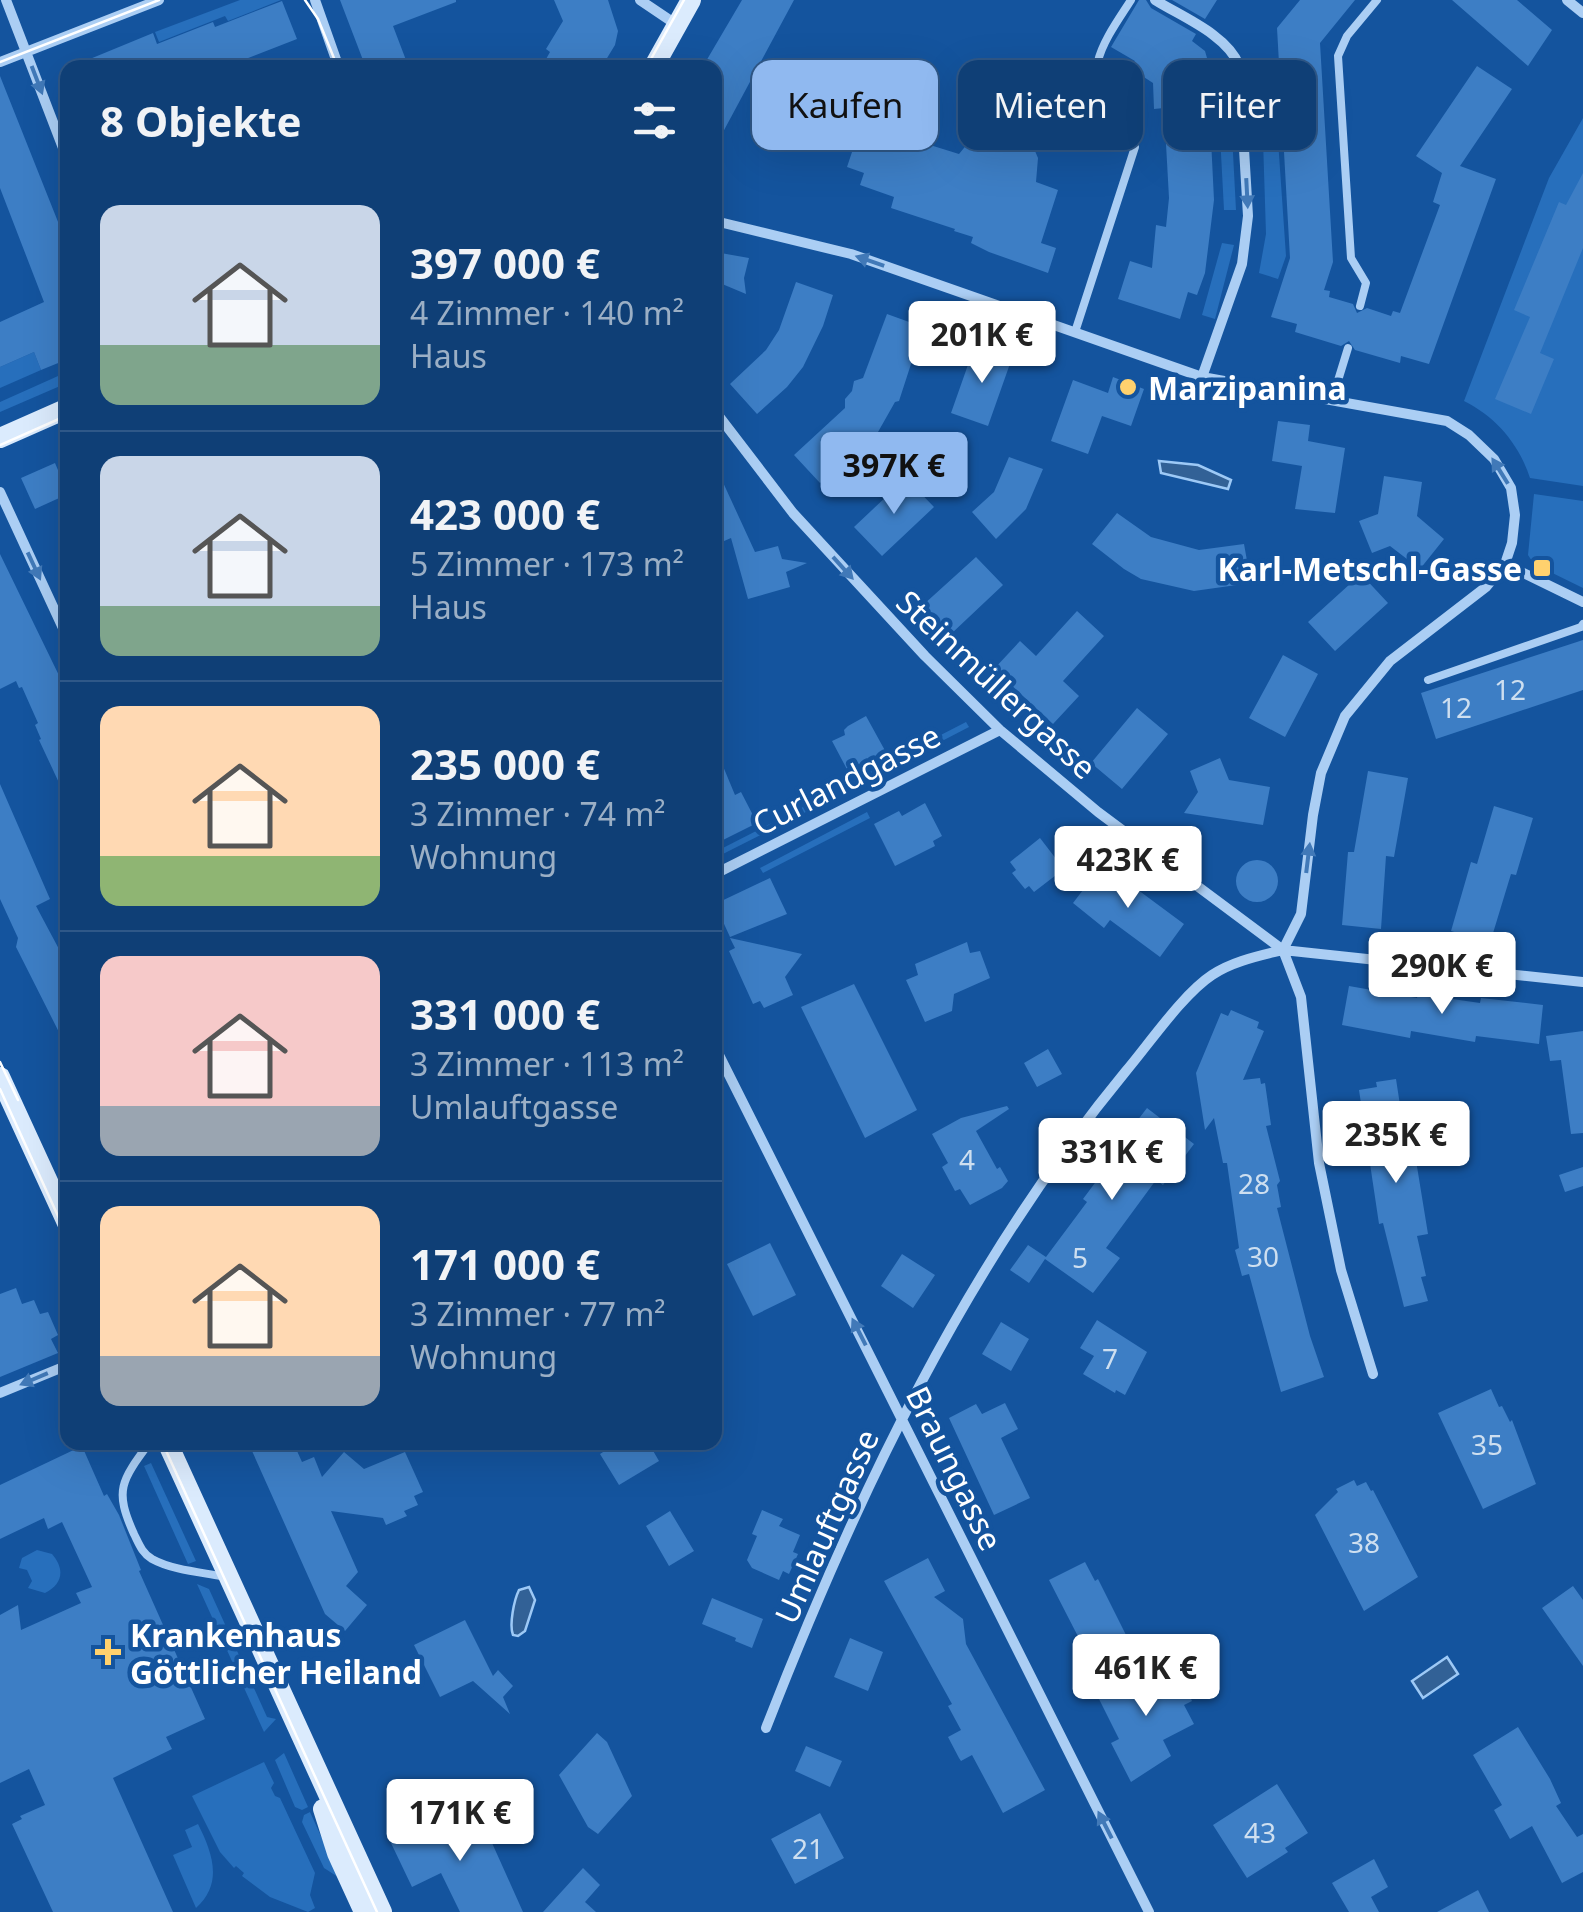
<!DOCTYPE html>
<html lang="de">
<meta charset="utf-8">
<style>
body{margin:0;font-family:"Noto Sans",sans-serif;background:#1d4a7e;color:#f1f3f6;height:100vh;display:flex;flex-direction:column;font-size:38px;white-space:nowrap}
*{box-sizing:border-box;margin:0}
p{font-size:32px;color:#9bafc5}
.icon{flex:none;width:55px;height:55px;fill:none;stroke:currentColor;stroke-width:2;stroke-linecap:round;stroke-linejoin:round}
.map{position:relative;flex:1;overflow:hidden}
.sheet{position:absolute;left:60px;top:60px;width:662px;height:1390px;display:flex;flex-direction:column;background:#0f3f76;border-radius:20px;box-shadow:0 10px 40px #0002,0 0 0 2px #2f5888}
.sheet>*{flex:none}
.banner{position:absolute;left:752px;top:60px;width:680px;height:90px;display:flex;gap:20px}
.price{position:absolute;translate:-50% -85px;padding:0 22px;border-radius:10px;background:#fff;color:#222;font-size:32px;line-height:65px;filter:drop-shadow(0 2px 5px #0008)}
.price::after{content:'';position:absolute;left:50%;top:60px;width:30px;height:22px;margin-left:-15px;background:inherit;clip-path:polygon(0 0,100% 0,50% 100%)}
.price.on{background:#90b9f0;color:#111}
ul{padding:0;list-style:none}
li{display:flex;align-items:center;gap:30px;height:250px;padding:0 40px}
li+li{border-top:2px solid #2f5888}
li span{display:grid;place-items:center;flex:none;width:280px;height:200px;border-radius:20px;color:#555}
li>.icon{margin-inline-start:auto}
span .icon{width:120px;height:120px;fill:#fffc;stroke-width:1}
li b{font-size:42px}
h2{display:flex;justify-content:space-between;align-items:center;height:120px;padding:0 40px;font-size:42px}
.pill{padding:0 35px;border-radius:20px;background:#0f3f76;box-shadow:0 10px 40px #0002,0 0 0 2px #2f5888;font-size:35px;line-height:90px}
.pill.on{background:#90b9f0;color:#111}
.map>svg:first-child{display:block}
</style>
<div class="map">
<svg width="1583" height="1912" viewBox="0 0 1583 1912">
<rect width="100%" height="100%" fill="#14549e"/>
<path fill="#276fbc" d="M240,0H281L228,21L225,16L159,42L155,32Z
M1258,61H1273L1278,128L1262,129Z
M1225,67L1227,71L1232,126L1219,125L1216,86Z
M1583,118V486L1530,478C1519,444 1496,417 1464,401L1549,178Z
M1232,134L1236,210H1224L1220,135Z
M1263,140H1278L1286,256L1278,279L1259,273L1266,234Z
M1222,243L1234,245L1215,319L1202,315Z
M34,352L41,370L0,388V367Z
M67,372V383L0,412V402Z
M1534,494L1583,501V588L1534,564L1528,555Z
M966,722L969,727L867,780L865,774Z
M856,780L859,785L715,858V852Z
M867,812L870,818L763,873L760,868Z
M151,1463L196,1561L188,1564L144,1466Z
M37,1550L52,1554C65,1569 63,1584 45,1593L28,1588L32,1581L27,1570L19,1568L22,1558Z
M197,1584L209,1589L267,1717L276,1719L264,1732Z
M284,1753L308,1807L302,1810L295,1807L275,1760Z
M264,1762L274,1783L271,1788L275,1796L280,1798L315,1873L310,1895L315,1908L308,1912L270,1897L242,1876L244,1873L236,1866L234,1868L220,1852L192,1796Z
M310,1812L339,1876L338,1877L324,1868L302,1822L304,1815Z
M198,1824C212,1852 224,1883 196,1908L173,1855L192,1847L185,1830Z"/>
<path fill="#326196" stroke="#9dc9f6" stroke-width="2.5" d="M1159,461L1198,465L1231,480L1228,489L1161,473Z
M529,1587L535,1600L525,1631L518,1636L513,1635C509,1625 514,1600 519,1590Z
M1447,1657L1458,1674L1423,1698L1412,1681Z"/>
<path fill="#3d7ec5" d="M340,0H456V2L393,26L409,68H366Z
M554,0H608L618,31L615,45L601,68H541L550,52L546,49L563,21Z
M742,0H794L715,147V68H702Z
M1139,0H1146L1151,8L1196,34L1192,41L1205,51L1207,58L1214,200L1205,273L1197,295L1188,292L1180,319L1118,299L1130,261L1152,268L1156,225L1166,227L1169,198L1164,108L1154,109L1153,83L1130,68L1135,61L1111,47Z
M1172,0H1217L1205,19Z
M1300,0H1355L1320,43L1333,262L1324,290L1330,291L1329,297L1353,304L1357,313L1367,308L1391,316L1393,311L1400,313L1440,205L1433,202L1442,173L1416,156L1477,66L1512,89L1460,166L1496,179L1429,364L1401,356L1400,363L1355,350L1349,341L1341,346L1295,332L1297,324L1271,317L1290,258L1277,28Z
M1452,0H1517L1552,30L1528,66Z
M282,1L297,39L230,65L228,59L205,68H68L153,33L157,44L213,22L215,27Z
M0,76L68,247V359L41,370L34,352L0,367V322L44,302L0,188Z
M992,128L1009,130L1032,144L1038,158L1036,182L1058,190L1041,243L1056,248L1048,273L989,252L971,243L973,237L954,231L955,229L891,208L894,197L860,185L864,173L847,167L858,134L910,152L914,140L959,154L973,137Z
M1583,173V248L1540,353L1554,359L1531,414L1495,399L1530,317L1514,310L1559,202L1566,205Z
M715,252L749,258L744,278L746,294L715,281Z
M796,282L833,295L823,326L803,367L787,387L757,414L730,384L766,350L779,330Z
M887,314L923,327L899,401L895,402L878,432L820,483L794,455L845,408V399L852,391L854,381L863,378Z
M975,345L1012,358L988,426L951,413Z
M1113,377L1144,389L1131,426L1102,416L1088,454L1051,441L1073,380L1108,393Z
M1278,421L1310,425L1308,441L1345,448L1335,513L1295,509L1302,466L1272,461Z
M1009,457L1043,469L1026,509L996,539L972,512L994,492Z
M55,463L68,494L35,509L21,478Z
M715,465L755,552L778,546L782,559L807,563L786,572L790,587L748,599L731,538L715,545Z
M1384,476L1422,482L1417,516L1444,539L1420,569L1390,546L1372,553L1359,521L1378,514Z
M906,478L934,507L882,556L854,527Z
M1117,513L1151,537L1199,550L1244,544L1251,583L1194,591L1141,579L1124,569L1092,544Z
M0,554L68,694V802L39,740L41,739L35,725L38,723L22,687L19,688L16,681L0,689Z
M976,557L1003,585L951,634L923,605Z
M1361,574L1388,603L1335,651L1308,622Z
M1077,611L1104,636L1063,681L1079,696L1053,724L994,669L1020,641L1036,656Z
M1583,640V690L1436,739L1421,693Z
M1283,655L1318,674L1285,737L1249,718Z
M1137,708L1168,734L1122,789L1091,763Z
M866,716L888,756L850,775L832,741L845,735L844,730L848,726Z
M715,747L735,795L741,792L757,823L715,844Z
M1220,758L1229,780L1270,787L1263,825L1184,813L1198,792L1190,771Z
M1368,771L1408,778L1394,857L1386,856L1381,929L1342,925L1348,852H1354Z
M0,784L50,899L36,906L68,966V1050L16,947L18,938L0,899Z
M925,803L942,836L933,841L935,846L895,866L874,824L899,811L902,816Z
M1494,806L1533,818L1516,875L1511,874L1490,943L1451,931L1471,862L1477,864Z
M1040,838L1060,864V872L1034,892L1029,886L1025,889L1012,873L1016,870L1010,862Z
M1236 881a21 21 0 1 1 42 0a21 21 0 1 1-42 0Z
M1103,864L1184,924L1160,957L1110,920L1104,928L1073,903Z
M770,878L787,914L730,937L715,904Z
M730,938L802,954L785,977L793,995L764,1008L760,1001L753,1004L729,951L735,948Z
M967,942L970,953L980,951L990,978L954,994L952,1011L925,1022L906,980L918,975L915,964Z
M854,984L917,1110L865,1138L801,1007Z
M1349,986L1417,998L1418,994L1480,1003L1481,998L1543,1005L1539,1044L1476,1036L1475,1042L1411,1031L1410,1038L1342,1025Z
M1231,1010L1259,1022L1257,1028L1264,1031L1243,1080L1260,1078L1261,1084L1265,1083L1271,1125L1266,1126L1280,1181L1277,1185L1281,1207L1277,1208L1310,1336L1324,1377L1281,1392L1249,1274L1242,1276L1235,1250L1239,1248L1227,1163H1223L1214,1118L1205,1130L1196,1073L1221,1013L1228,1016Z
M1583,1031V1133L1571,1134L1561,1060L1550,1061L1546,1036Z
M1048,1049L1062,1074L1037,1087L1024,1063Z
M1396,1079L1402,1118L1405,1117L1410,1143L1413,1142L1428,1234L1417,1236L1426,1276L1421,1277L1428,1301L1404,1307L1383,1223L1379,1224L1359,1090L1377,1087L1376,1082Z
M1007,1106L1009,1109L976,1131L997,1169L1000,1167L1008,1181L1002,1188L970,1205L960,1189L955,1191L942,1167L948,1163L932,1134L961,1118Z
M1147,1108L1194,1144L1163,1185L1156,1180L1106,1248L1120,1258L1093,1293L1045,1259L1029,1283L1010,1270L1028,1245L1046,1257L1087,1202L1083,1199L1118,1152L1112,1147L1124,1132L1127,1134Z
M1583,1167V1186L1565,1192L1559,1175Z
M770,1243L796,1295L753,1316L727,1264Z
M902,1254L935,1275L913,1308L881,1286Z
M16,1288L22,1304L34,1300L40,1314L48,1312L58,1335L51,1339L58,1353L0,1377V1294Z
M1097,1320L1147,1352L1125,1395L1116,1390L1115,1393L1083,1374L1094,1356L1080,1348Z
M1001,1322L1029,1339L1011,1371L982,1354Z
M1491,1389L1499,1407L1502,1406L1510,1422L1512,1420L1536,1484L1483,1509L1438,1413Z
M1005,1403L1018,1429L1001,1438L1030,1498L994,1515L949,1418L976,1404L982,1414Z
M248,1442H293L302,1462L314,1457L322,1477L344,1452L364,1469L405,1452L423,1492L414,1496L418,1505L404,1511L407,1516L386,1525L383,1518L331,1511L358,1572L346,1586L367,1605L345,1631L325,1614Z
M619,1442H648L659,1461L619,1485L600,1454Z
M82,1446L104,1496L107,1494L119,1515L141,1570L139,1571L205,1719L166,1737L172,1749L113,1778L173,1912H53L12,1824L22,1819L20,1816L45,1805L29,1769L0,1783V1615L18,1605L21,1630L81,1603L76,1593L92,1587L62,1522L48,1529L44,1518L0,1539V1485Z
M1354,1480L1357,1486L1366,1482L1371,1491L1373,1490L1418,1577L1364,1611L1315,1515L1338,1492L1336,1489Z
M762,1510L783,1519L779,1526L800,1535L793,1552L798,1554L789,1574L783,1571L779,1580L752,1568L747,1560L757,1536L752,1534Z
M670,1511L694,1551L669,1566L646,1526Z
M928,1558L945,1591L934,1597L963,1619L966,1644L1045,1790L1003,1813L972,1755L961,1761L959,1758L948,1737L961,1730L948,1706L952,1704L884,1581Z
M1085,1562L1095,1581L1098,1579L1126,1635L1087,1654L1049,1580Z
M1573,1586L1583,1600V1666L1542,1608Z
M712,1598L763,1619L752,1648L735,1641L736,1638L702,1624Z
M465,1620L493,1676L498,1670L513,1686L503,1697L510,1714L473,1681L440,1697L414,1645Z
M850,1638L883,1652L868,1691L834,1677Z
M1162,1664L1173,1683L1182,1679L1192,1701L1184,1705L1194,1724L1163,1740L1171,1756L1131,1782L1111,1743L1119,1739L1098,1697Z
M1518,1727L1550,1779L1561,1803L1556,1806L1577,1837L1583,1834V1872L1562,1883L1532,1826L1510,1839L1494,1810L1502,1805L1473,1755Z
M597,1733L607,1742L632,1796L598,1834L588,1827L559,1775Z
M806,1746L842,1761L830,1787L795,1771Z
M1277,1784L1308,1833L1285,1848L1288,1852L1247,1878L1213,1825Z
M479,1811L495,1826L488,1834L523,1912H460L441,1873L412,1887L391,1843L440,1819L441,1823L450,1819L458,1834Z
M820,1813L844,1858L795,1884L771,1839Z
M1374,1859L1388,1887L1371,1897L1379,1912H1349L1332,1883Z
M583,1868L600,1885L585,1902L596,1912H543Z
M1478,1890L1489,1912H1437Z"/>
<g fill="none" stroke-linecap="round" stroke-linejoin="round">
<path stroke="#abcef4" stroke-width="8" d="M1360,306L1366,283L1351,258L1338,56L1347,36L1377,0
M1075,332L1135,147C1134,129 1129,125 1116,114C1074,78 1108,36 1131,0
M1332,400L1348,348
M1428,680L1581,627L1583,624
M150,1442C121,1481 114,1490 134,1534C139,1544 142,1553 152,1559C172,1570 199,1572 221,1576L222,1571"/>
<path stroke="#abcef4" stroke-width="10" d="M6,0L68,161
M315,0L339,68
M640,0L677,25
M1155,0C1182,17 1226,34 1239,65L1248,216L1242,264L1202,377
M1567,0L1583,13
M0,62L159,0
M715,221L851,254L1202,377L1447,421L1469,435L1494,459L1511,488L1515,515L1512,543L1505,564L1486,587L1390,661L1345,716L1321,773L1313,815L1301,914L1283,950L1301,997L1319,1163L1341,1270L1373,1374
M715,411L793,513L925,656L1000,730L1098,812L1283,950L1583,982
M0,492L68,639
M1505,564L1583,602
M715,874L1000,730
M715,1047L1149,1912
M0,1393L68,1365
M766,1728C857,1494 966,1265 1126,1071C1149,1044 1183,994 1212,975C1233,961 1259,956 1283,950"/>
<path stroke="#dbebfd" stroke-width="20" d="M653,68L691,0
M0,438L68,408
M0,1077L68,1225
M167,1442L382,1912
M323,1809L337,1853L364,1912"/>
<path stroke="#fff" stroke-width="2.5" d="M305,0L318,19L338,68
M0,62L159,0
M646,68L684,0
M0,445L68,415
M0,1062L18,1100
M0,1089L68,1238
M162,1442L377,1912"/>
</g>
<defs><path id="oneway-solid" d="M-6-.8H1V-3.2L6.5 0L1 3.2V.8H-6Z" transform="scale(2.5)"/></defs>
<g fill="#4179b8">
<use href="#oneway-solid" transform="translate(37 80) rotate(69)"/>
<use href="#oneway-solid" transform="translate(1247 193) rotate(87)"/>
<use href="#oneway-solid" transform="translate(870 261) rotate(-161)"/>
<use href="#oneway-solid" transform="translate(1500 471) rotate(-122)"/>
<use href="#oneway-solid" transform="translate(34 566) rotate(65)"/>
<use href="#oneway-solid" transform="translate(843 568) rotate(48)"/>
<use href="#oneway-solid" transform="translate(1308 858) rotate(-83)"/>
<use href="#oneway-solid" transform="translate(859 1332) rotate(-117)"/>
<use href="#oneway-solid" transform="translate(34 1379) rotate(157)"/>
<use href="#oneway-solid" transform="translate(1105 1825) rotate(-117)"/>
</g>
<g fill="#ffd16e" stroke="#14549e" stroke-width="4">
<circle cx="1128" cy="387" r="10"/>
<rect x="1532" y="558" width="20" height="20" rx="5"/>
<path d="M103 1637h10v10h10v10h-10v10h-10v-10h-10v-10h10z"/>
</g>
<g text-anchor="middle" dominant-baseline="central" stroke-width="9" stroke-linejoin="round" paint-order="stroke">
<g font-size="28" fill="#cedff0">
<text x="1510" y="689">12</text>
<text x="1456" y="707">12</text>
<text x="967" y="1159">4</text>
<text x="1254" y="1183">28</text>
<text x="1263" y="1256">30</text>
<text x="1080" y="1257">5</text>
<text x="1110" y="1358">7</text>
<text x="1487" y="1444">35</text>
<text x="1364" y="1542">38</text>
<text x="1260" y="1832">43</text>
<text x="808" y="1848">21</text>
</g>
<g font-size="32" font-weight="bold" fill="#fff" stroke="#14549e" text-anchor="start">
<text x="1148" y="387">Marzipanina</text>
<text x="1522" y="568" text-anchor="end">Karl-Metschl-Gasse</text>
<text x="130" y="1634">Krankenhaus<tspan x="130" dy="37">Göttlicher Heiland</tspan></text>
</g>
<g font-size="32" fill="#fff" stroke="#14549e">
<text transform="translate(997 684) rotate(43)">Steinmüllergasse</text>
<text transform="translate(846 779) rotate(-27)">Curlandgasse</text>
<text transform="translate(955 1468) rotate(64)">Braungasse</text>
<text transform="translate(826 1526) rotate(-66)">Umlauftgasse</text>
</g>
</g>
</svg>
<b class="price" style="left:982px;top:386px">201K €</b>
<b class="price on" style="left:894px;top:517px">397K €</b>
<b class="price" style="left:1128px;top:911px">423K €</b>
<b class="price" style="left:1442px;top:1017px">290K €</b>
<b class="price" style="left:1396px;top:1186px">235K €</b>
<b class="price" style="left:1112px;top:1203px">331K €</b>
<b class="price" style="left:1146px;top:1719px">461K €</b>
<b class="price" style="left:460px;top:1864px">171K €</b>
<div class="banner">
<a class="pill on">Kaufen</a>
<a class="pill">Mieten</a>
<a class="pill">Filter</a>
</div>
<section class="sheet">
<h2>8 Objekte<svg class="icon" aria-label="filters" viewBox="0 0 24 24"><path d="M4 7h16M4 17h16"/><circle cx="9" cy="7" r="2"/><circle cx="15" cy="17" r="2"/></svg></h2>
<ul>
<li><span style="background:linear-gradient(#c9d6e8 70%,#7fa58c 0)"><svg class="icon" aria-label="home" viewBox="0 0 24 24"><path d="M3 11l9-7 9 7M6 9v11h12V9"/></svg></span><div><b>397 000 €</b><p>4 Zimmer · 140 m²</p><p>Haus</p></div></li>
<li><span style="background:linear-gradient(#c9d6e8 75%,#7fa58c 0)"><svg class="icon" aria-label="home" viewBox="0 0 24 24"><path d="M3 11l9-7 9 7M6 9v11h12V9"/></svg></span><div><b>423 000 €</b><p>5 Zimmer · 173 m²</p><p>Haus</p></div></li>
<li><span style="background:linear-gradient(#ffd9b3 75%,#8fb573 0)"><svg class="icon" aria-label="home" viewBox="0 0 24 24"><path d="M3 11l9-7 9 7M6 9v11h12V9"/></svg></span><div><b>235 000 €</b><p>3 Zimmer · 74 m²</p><p>Wohnung</p></div></li>
<li><span style="background:linear-gradient(#f6c9c9 75%,#9aa5b1 0)"><svg class="icon" aria-label="home" viewBox="0 0 24 24"><path d="M3 11l9-7 9 7M6 9v11h12V9"/></svg></span><div><b>331 000 €</b><p>3 Zimmer · 113 m²</p><p>Umlauftgasse</p></div></li>
<li><span style="background:linear-gradient(#ffd9b3 75%,#9aa5b1 0)"><svg class="icon" aria-label="home" viewBox="0 0 24 24"><path d="M3 11l9-7 9 7M6 9v11h12V9"/></svg></span><div><b>171 000 €</b><p>3 Zimmer · 77 m²</p><p>Wohnung</p></div></li>
</ul>
</section>
</div>
